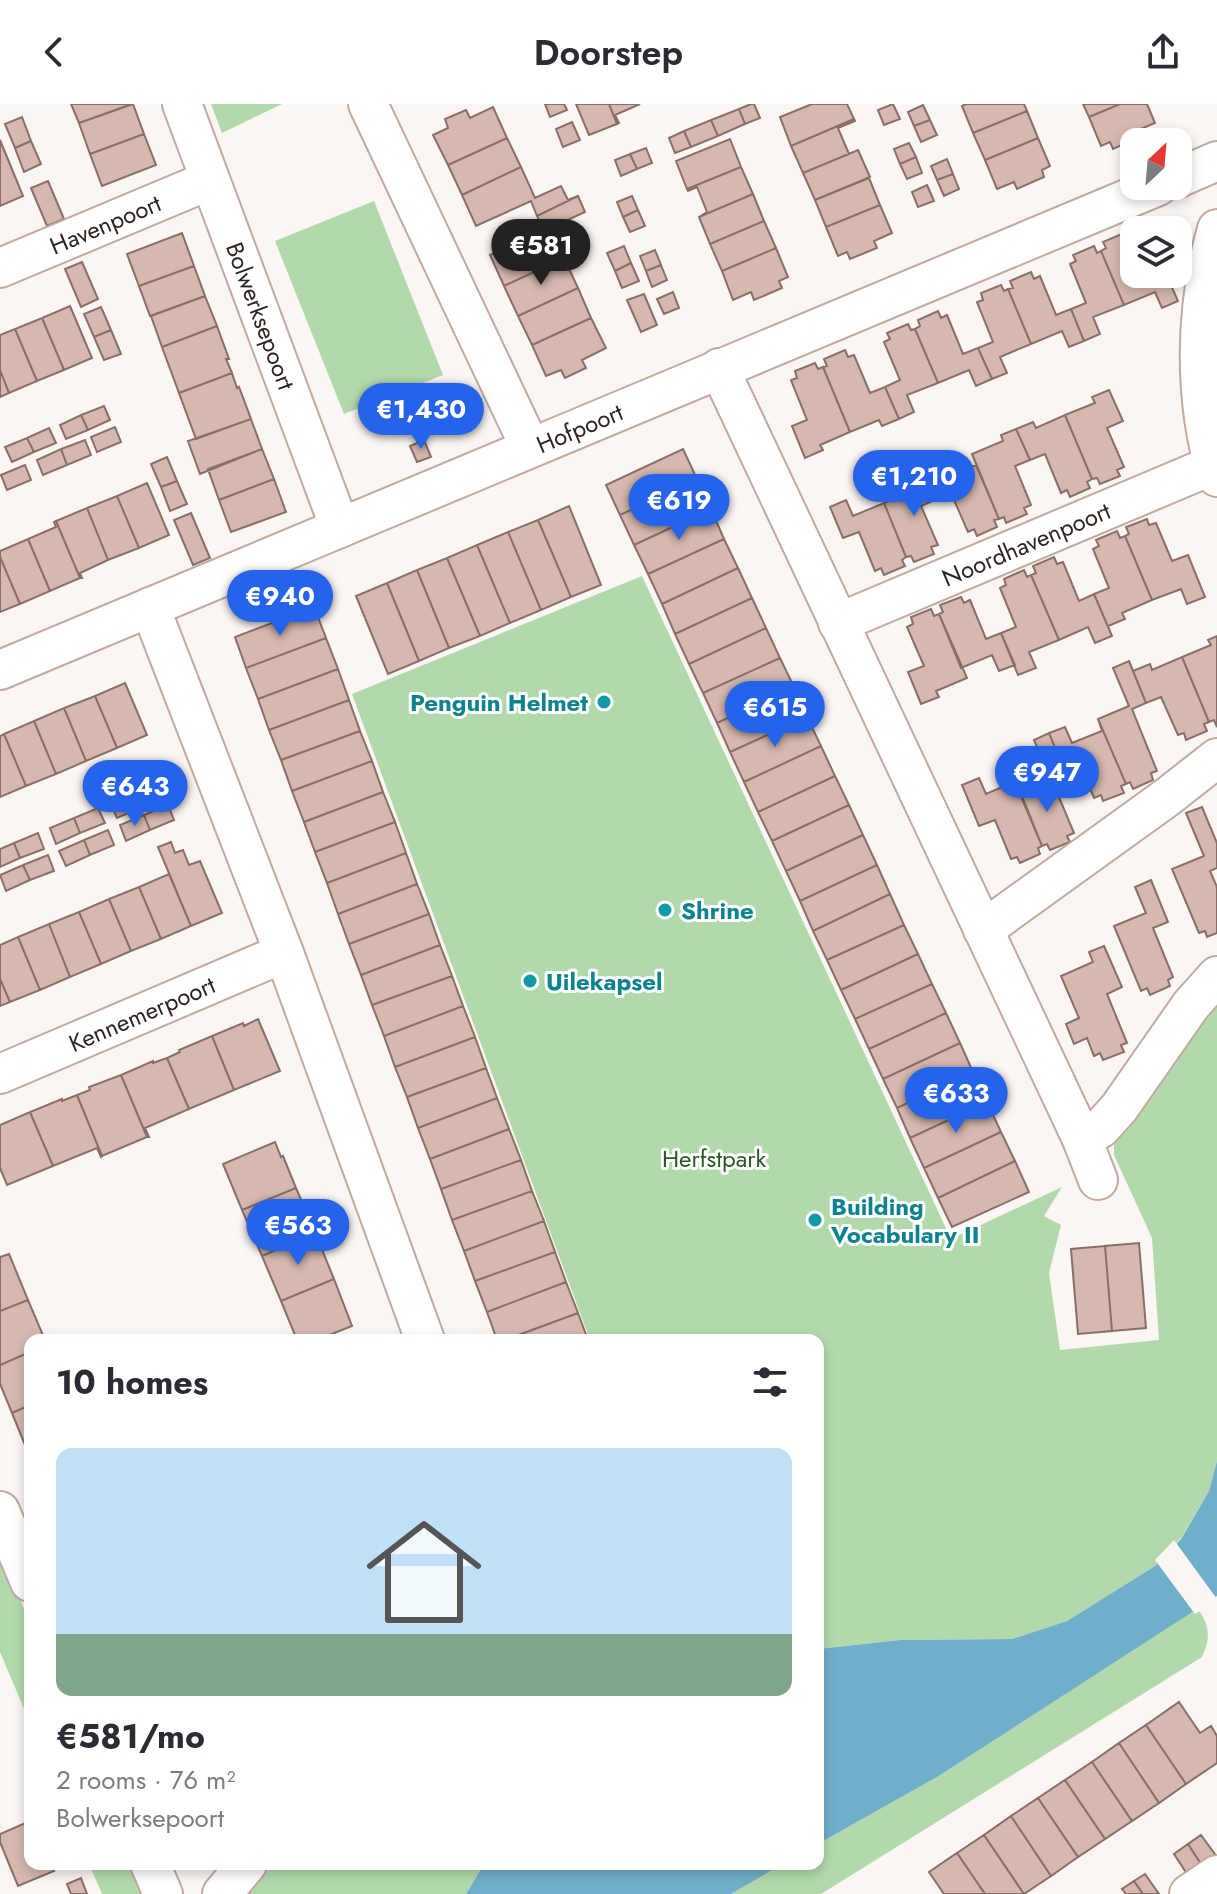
<!DOCTYPE html>
<meta charset="utf-8">
<style>
body{margin:0;font-family:Jost,sans-serif;background:#f2f2f3;color:#2b2b33;height:100vh;display:flex;flex-direction:column;font-size:30px;white-space:nowrap}
*{box-sizing:border-box;margin:0}
p{font-size:26px;color:#7c7c81}
.icon{flex:none;width:44px;height:44px;fill:none;stroke:currentColor;stroke-width:2;stroke-linecap:round;stroke-linejoin:round}
.map{position:relative;flex:1;overflow:hidden}
.side{position:absolute;left:24px;top:1230px;width:800px;height:536px;display:flex;flex-direction:column;background:#fff;border-radius:16px;box-shadow:0 4px 12px #0003}
.side>*{flex:none}
.needle{width:52px;rotate:26deg}
.fabs{position:absolute;left:1120px;top:24px;display:grid;gap:16px}
.fabs a{display:grid;place-items:center;width:72px;height:72px;border-radius:16px;background:#fff;box-shadow:0 4px 12px #0003;font-size:40px}
.price{position:absolute;translate:-50% -68px;padding:0 18px;border-radius:28px;background:#2563eb;color:#fff;font-size:26px;line-height:52px;filter:drop-shadow(0 2px 4px #0008)}
.price::after{content:'';position:absolute;left:50%;top:48px;width:24px;height:18px;margin-left:-12px;background:inherit;clip-path:polygon(0 0,100% 0,50% 100%)}
.price.selected{background:#222;color:#fff}
ul{padding:0;list-style:none}
li{display:grid;align-content:center;gap:16px;height:424px;padding:0 32px}
li+li{border-top:2px solid #e1e1e2}
li span{display:grid;place-items:center;height:248px;border-radius:16px;color:#555}
li>.icon{margin-inline-start:auto}
span .icon{width:144px;height:144px;fill:#fffc;stroke-width:1}
li b{font-size:34px}
h2{display:flex;justify-content:space-between;align-items:center;height:96px;padding:0 32px;font-size:34px}
header{display:flex;justify-content:space-between;align-items:center;height:104px;padding:0 32px;background:#fff;font-size:36px;font-weight:600}
.map>svg:first-child{display:block}
</style>
<header><svg class="icon" aria-label="back" viewBox="0 0 24 24"><path d="M15 5l-7 7 7 7"/></svg>Doorstep<svg class="icon" aria-label="share" viewBox="0 0 24 24"><path d="M12 15V3M7 8l5-5 5 5M5 13v7h14v-7"/></svg></header>
<div class="map">
<svg width="1217" height="1790" viewBox="0 0 1217 1790">
<rect width="100%" height="100%" fill="#fbf5f3"/>
<path fill="#b2d9ac" d="M211,0H282L222,29Z
M374,97L443,271L344,310L275,137Z
M642,472L951,1135L1062,1083L1044,1112L1061,1121L1049,1169L1060,1246L1159,1236L1152,1134L1114,1051V1041L1120,1029L1217,889V1357L1209,1387L1181,1434L1155,1462L1067,1517L1012,1535L900,1536L818,1545V1236H590L352,590Z
M0,1448L30,1519V1619L0,1548Z
M1197,1504C1210,1521 1211,1534 1202,1553L821,1790H731L783,1760H818V1740L937,1673Z
M89,1760H132L144,1790H102Z
M262,1760H484L466,1790H246Z"/>
<path fill="#70afc9" d="M1217,1357V1492L937,1673L818,1740V1545L900,1536L1012,1535L1067,1517L1155,1462L1181,1435L1209,1387Z
M484,1760H783L731,1790H466Z"/>
<path fill="#fbf5f3" d="M1174,1436L1217,1495V1497L1195,1510L1155,1456Z"/>
<path fill="#d5b8ae" stroke="#896f66" stroke-width="2" d="M71,0H132L79,19Z
M133,0L144,30L90,50L79,19Z
M545,0H564L567,6L550,13Z
M576,0H609L617,20L589,31Z
M609,0H640L615,11L619,19L617,20Z
M751,0H754L760,14L745,20L739,5Z
M812,0H847L854,15L791,42L780,13Z
M893,0L900,15L884,21L878,6Z
M966,0H1024L1027,7L973,29L962,2Z
M1083,0H1120L1089,13Z
M1120,0H1147L1155,19L1138,26L1140,33L1113,45L1110,38L1101,42L1089,13Z
M923,1L930,16L914,22L908,8Z
M493,3L507,34L448,61L433,31L448,24L445,15L466,6L470,14Z
M739,5L745,20L718,32L711,16Z
M1027,7L1038,34L985,56L973,29Z
M22,13L31,37L15,44L5,20Z
M854,15L855,17L838,24L849,50L803,69L791,42Z
M711,16L718,32L691,43L684,27Z
M930,16L937,31L921,38L914,22Z
M572,18L580,36L563,43L556,25Z
M684,27L691,43L675,49L669,34Z
M144,30L156,61L102,82L90,50Z
M507,34L521,63L462,91L448,61Z
M1038,34L1050,62L1042,66L1044,73L1017,85L1014,78L997,85L985,56Z
M730,35L741,63L687,85L676,57Z
M0,36L23,92L0,102Z
M31,37L41,60L24,68L15,44Z
M909,39L916,53L900,60L894,45Z
M646,44L652,59L637,65L630,50Z
M858,46L870,73L815,96L803,69Z
M630,50L637,65L621,72L615,56Z
M916,53L922,69L907,75L900,60Z
M947,55L953,70L937,76L931,62Z
M521,63L535,94L561,82L568,96L578,92L537,112L531,97L476,122L462,91Z
M741,63L753,90L699,113L707,108L697,83L688,87L687,85Z
M953,70L959,85L944,92L937,76Z
M869,74L880,101L826,123L815,96Z
M48,77L64,115L47,122L31,84Z
M927,81L934,97L918,103L912,88Z
M753,90L764,117L710,140L699,113Z
M578,92L585,108L550,124L564,154L504,182L490,151L544,126L537,112Z
M632,92L638,106L623,113L617,98Z
M880,101L892,129L874,137L877,144L850,155L847,148L838,152L826,123Z
M638,106L645,122L630,128L623,113Z
M764,117L776,144L722,167L710,140Z
M182,129L194,162L139,182L127,150Z
M1124,129L1126,136L1133,133L1134,136V170H1148L1149,172L1154,170H1166L1178,197L1162,204L1155,188L1124,201L1101,147L1106,144L1103,138Z
M624,142L631,159L615,167L607,149Z
M1094,142L1097,149L1101,147L1124,201L1093,213L1100,230L1084,237L1071,205L1086,199L1070,160L1076,157L1073,151Z
M776,144L788,173L779,177L782,184L754,196L751,188L733,196L722,167Z
M655,146L661,161L646,167L640,152Z
M564,154L578,184L518,212L504,182Z
M82,158L98,195L81,203L65,165Z
M631,159L639,177L622,184L615,167Z
M661,161L667,176L652,183L646,167Z
M194,162L205,192L150,212L139,182Z
M1031,168L1034,175L1040,172L1056,211L1071,205L1084,237L1069,243L1062,227L1031,240L1008,185L1013,184L1010,177Z
M1001,181L1004,187L1008,185L1031,240L1000,253L1007,269L992,275L978,244L993,238L977,198L983,196L981,189Z
M578,184L591,214L532,241L518,212Z
M673,188L679,204L664,210L657,195Z
M644,190L657,221L641,228L627,196Z
M205,192L217,222L162,243L151,212Z
M70,202L92,254L64,266L42,214Z
M101,203L111,226L94,233L84,210Z
M938,207L941,214L947,211L963,250L978,244L992,275L976,282L969,266L938,279L915,225L920,222L918,216Z
M42,214L64,266L37,277L15,225Z
M591,214L606,244L582,256L586,264L565,274L561,266L546,272L532,241Z
M908,220L911,226L915,225L938,279L907,291L914,308L899,315L885,283L900,276L884,238L890,235L887,229Z
M217,222L229,255H226L232,269L179,289L162,243Z
M15,225L37,277L9,289L0,266V231Z
M111,226L121,250L104,256L94,233Z
M845,246L848,253L854,251L870,289L885,283L899,315L882,322L879,316L850,328L823,263L827,262L824,255Z
M815,259L818,265L823,263L850,328L820,341L823,346L805,354L792,322L807,316L791,276L797,274L795,267Z
M0,266L9,289L0,293Z
M232,269L237,284L239,283L251,315L196,335L179,289Z
M1109,286L1123,317L1107,324L1124,363L1117,366L1120,372L1100,380L1097,374L1092,375L1065,311L1095,299L1092,293Z
M104,302L110,316L88,326L81,311Z
M81,311L88,326L66,335L60,321Z
M1065,311L1092,375L1087,378L1090,384L1070,393L1067,386L1061,389L1045,350L1030,356L1016,325L1033,318L1036,324Z
M251,315L262,345L200,370L188,337Z
M115,323L121,338L97,348L91,333Z
M49,324L56,339L34,348L27,334Z
M1016,325L1030,356L1015,362L1031,401L1024,404L1027,410L1006,419L1004,413L999,415L972,350L1003,337L1001,331Z
M27,334L34,348L12,358L5,343Z
M85,336L91,351L67,361L61,345Z
M424,336L431,353L417,358L410,342Z
M61,345L67,361L43,371L37,356Z
M262,345L274,375L219,396L208,365Z
M683,345L697,375L620,411L606,381Z
M167,353L177,377L161,383L151,360Z
M939,357L946,373L976,361L999,415L994,416L997,423L977,432L974,425L968,428L951,389L937,395L923,364Z
M25,361L31,376L7,386L1,371Z
M923,364L937,395L921,402L938,441L931,443L934,450L914,458L911,452L906,453L884,399L915,386L908,370Z
M274,375L286,408L231,428L219,396Z
M697,375L711,405L634,441L620,411Z
M177,377L187,400L170,407L161,383Z
M147,379L169,431L139,444L117,392Z
M117,392L139,444L108,456L87,404Z
M846,396L853,412L884,399L906,453L902,456L905,462L884,471L881,464L875,467L859,428L843,434L830,403Z
M569,402L601,481L571,493L538,416Z
M87,404L108,456L80,469L82,474H80L56,417Z
M711,405L724,435L648,470L634,441Z
M191,409L210,454L193,461L174,416Z
M1147,415L1149,421L1156,419L1172,457L1188,451L1205,493L1187,500L1181,485L1152,496L1125,432L1129,430L1126,423Z
M538,416L571,493L541,506L508,428Z
M56,417L80,474L50,487L28,435L56,423L54,418Z
M1117,427L1120,434L1125,432L1152,496L1122,509L1125,515L1108,522L1112,532L1094,490L1109,484L1093,445L1099,442L1096,436Z
M508,428L541,506L510,519L477,441Z
M28,435L50,487L20,500L0,453V447Z
M724,435L738,464L662,500L648,470Z
M477,441L510,519L480,532L447,454Z
M0,453L20,500L0,508Z
M1054,453L1057,460L1063,458L1079,497L1094,490L1112,532L1095,539L1088,523L1059,536L1031,471L1036,469L1033,462Z
M447,454L480,532L449,544L417,466Z
M738,464L752,494L675,530L662,500Z
M417,466L449,544L419,557L387,479Z
M1024,466L1027,473L1031,471L1059,536L1029,548L1036,564L1018,571L1001,529L1016,523L1000,484L1006,481L1004,475Z
M387,479L419,557L388,570L356,492Z
M961,493L964,499L970,496L986,535L1001,529L1015,561L999,567L992,551L961,564L939,510L943,508L940,501Z
M752,494L766,524L689,560L675,530Z
M314,503L326,534L246,564L235,533Z
M931,505L934,512L939,510L967,574L936,587L939,593L921,600L908,568L924,562L907,523L913,520L911,513Z
M766,524L780,554L703,589L689,560Z
M1217,532V623L1214,616L1209,618L1182,553L1211,541L1208,536Z
M326,534L338,565L258,595L246,564Z
M1182,553L1209,618L1204,620L1207,627L1186,636L1184,629L1178,631L1161,593L1146,599L1129,557L1133,567L1150,560L1152,566Z
M780,554L794,583L717,619L703,589Z
M1129,557L1146,599L1132,605L1157,667L1151,669L1153,676L1133,685L1130,678L1126,680L1098,615L1129,602L1113,564Z
M338,565L349,596L269,626L258,595Z
M125,579L147,631L117,644L95,592Z
M794,583L807,613L730,648L717,619Z
M95,592L117,644L86,657L64,604Z
M349,596L360,627L281,656L269,626Z
M64,604L86,657L56,670L34,617Z
M807,613L821,642L744,678L730,648Z
M1098,615L1126,680L1121,682L1124,689L1103,697L1101,691L1094,694L1078,655L1062,661L1049,629L1065,623L1072,639L1102,627Z
M34,617L56,670L26,682L4,630Z
M360,627L372,657L292,687L281,656Z
M1049,629L1062,661L1047,667L1034,636Z
M4,630L26,682L0,693V632Z
M821,642L835,672L758,708L744,678Z
M372,657L383,688L304,718L292,687Z
M835,672L849,701L772,737L758,708Z
M979,674L986,690L1016,677L1042,742L1038,744L1040,750L1020,759L1017,753L1011,755L995,716L979,722L962,681Z
M1051,674L1074,729L1067,732L1070,738L1050,746L1047,740L1042,742L1019,688Z
M158,679L165,694L140,704L134,689Z
M383,688L395,718L315,748L304,718Z
M134,689L140,704L117,714L110,699Z
M168,701L174,716L150,726L144,711Z
M849,701L863,731L786,767L772,737Z
M1202,703L1217,739V764L1210,767L1217,783V829L1207,833L1205,827L1199,829L1172,765L1204,752L1186,709Z
M98,704L105,719L80,729L74,714Z
M144,711L150,726L126,737L120,721Z
M74,714L80,729L56,740L50,724Z
M395,718L406,749L327,779L315,748Z
M108,726L114,741L90,751L84,736Z
M38,729L44,745L20,754L14,739Z
M863,731L877,761L800,797L786,767Z
M84,736L90,751L66,762L59,747Z
M171,738L175,749L183,746L189,761L200,757L222,809L191,822L158,743Z
M14,739L20,754L0,763V745Z
M406,749L417,780L338,810L327,779Z
M48,751L54,767L30,776L23,761Z
M23,761L30,776L6,787L0,771Z
M877,761L890,790L813,827L800,797Z
M169,770L191,822L161,835L139,783Z
M1151,776L1168,818L1153,824L1173,873L1168,876L1170,882L1150,891L1147,884L1141,887L1114,822L1146,809L1135,783Z
M417,780L429,810L349,840L338,810Z
M139,783L161,835L131,847L109,795Z
M890,790L904,821L827,856L813,827Z
M109,795L131,847L101,860L79,808Z
M79,808L101,860L70,873L49,820Z
M429,810L440,841L361,871L349,840Z
M49,820L70,873L40,886L18,833Z
M904,821L918,850L841,886L827,856Z
M18,833L40,886L10,898L0,875V841Z
M440,841L452,872L372,901L361,871Z
M1104,842L1122,883L1107,890L1127,939L1121,941L1124,948L1103,956L1100,949L1094,952L1087,934L1074,940L1066,920L1079,914L1061,872L1093,858L1089,848Z
M918,850L932,880L855,915L841,886Z
M452,872L463,902L384,932L372,901Z
M0,875L10,898L0,902Z
M932,880L946,909L869,945L855,915Z
M463,902L475,933L395,963L384,932Z
M946,909L960,939L883,975L869,945Z
M258,915L280,967L234,986L212,932L243,919L244,922Z
M212,932L234,986L189,1005L167,954L180,948L179,946Z
M475,933L486,964L407,993L395,963Z
M960,939L973,968L897,1004L883,975Z
M167,954L189,1005L145,1024L149,1033H147L121,971L153,957V959Z
M486,964L497,994L418,1024L407,993Z
M973,968L987,998L910,1034L897,1004Z
M121,971L147,1033L102,1052L77,991L90,986L89,983Z
M77,991L102,1052L101,1053L97,1044L53,1062L30,1008L62,995V997Z
M497,994L509,1025L430,1055L418,1024Z
M987,998L1001,1028L924,1064L910,1034Z
M30,1008L53,1062L7,1081L0,1064V1021Z
M509,1025L521,1056L441,1085L430,1055Z
M1001,1028L1015,1057L938,1094L924,1064Z
M275,1038L281,1053L283,1052L296,1084L242,1106L223,1060Z
M521,1056L532,1087L452,1116L441,1085Z
M1015,1057L1029,1088L952,1123L938,1094Z
M296,1084L310,1116L308,1117L313,1130L262,1152L242,1106Z
M532,1087L544,1117L464,1147L452,1116Z
M544,1117L555,1148L475,1177L464,1147Z
M313,1130L319,1143H321L334,1175L281,1197L262,1152Z
M1139,1139L1146,1224L1112,1227L1105,1142Z
M1105,1142L1112,1227L1078,1230L1071,1145Z
M555,1148L566,1178L487,1208L475,1177Z
M9,1150L28,1196L0,1207V1153Z
M334,1175L352,1222L317,1236H297L281,1197Z
M566,1178L578,1209L505,1236H497L487,1208Z
M28,1196L45,1236H30V1248L0,1261V1207Z
M578,1209L588,1236H505Z
M30,1248V1301L12,1309L0,1280V1261Z
M30,1301V1346L27,1340L25,1341L12,1309Z
M1179,1598L1200,1629L1211,1622L1217,1632V1659L1186,1680L1146,1621Z
M1146,1621L1186,1680L1159,1699L1119,1639Z
M1119,1639L1159,1699L1132,1717L1092,1658Z
M1092,1658L1132,1717L1105,1735L1065,1676Z
M1065,1676L1105,1735L1078,1753L1038,1694Z
M1038,1694L1078,1753L1051,1772L1011,1712Z
M1011,1712L1051,1772L1024,1790L984,1731Z
M30,1717V1760H51L54,1767L18,1782L0,1738V1730Z
M984,1731L1024,1790H985L957,1749Z
M1201,1731L1217,1753L1203,1763L1188,1740Z
M1188,1740L1203,1763L1189,1773L1174,1750Z
M957,1749L985,1790H944L929,1768Z
M1145,1770L1159,1790H1143L1134,1777Z
M81,1774L87,1790H71L67,1780Z
M1134,1777L1143,1790H1126L1122,1785Z"/>
<g fill="none" stroke-linecap="round" stroke-linejoin="round">
<g stroke="#c4a99e" stroke-width="42">
<g id="minor">
<path id="s1" d="M182,0L340,424"/>
<path d="M368,0L530,343"/>
<path d="M1178,74L1217,57"/>
<path d="M1217,125C1195,204 1193,294 1217,373"/>
<path id="s2" d="M0,164L210,76"/>
<path d="M719,264L1082,1035L1098,1076"/>
<path d="M150,503L284,849L425,1236"/>
<path id="s3" d="M838,519L1213,361"/>
<path id="s4" d="M0,566L1158,82"/>
<path d="M983,826L1166,694L1217,654"/>
<path id="s5" d="M0,970L284,849"/>
<path d="M1082,1035L1101,1024L1119,1004L1191,901L1217,872"/>
<path d="M0,1407L30,1478"/>
<path d="M150,1760L163,1790"/>
<path d="M222,1790L247,1760"/>
<path d="M1189,1790L1217,1771"/>
</g>
</g>
<use href="#minor" stroke="#fff" stroke-width="38"/>
</g>
<g fill="#0f9aa8" stroke="#fff" stroke-width="3">
<circle cx="604" cy="598" r="8"/>
<circle cx="665" cy="806" r="8"/>
<circle cx="530" cy="877" r="8"/>
<circle cx="815" cy="1116" r="8"/>
</g>
<g text-anchor="middle" dominant-baseline="central" stroke-width="6" stroke-linejoin="round" paint-order="stroke">
<g font-size="24" fill="#2f2420" stroke="#fff">
<text stroke="none"><textPath href="#s2" startOffset="114">Havenpoort</textPath></text>
<text stroke="none"><textPath href="#s1" startOffset="226">Bolwerksepoort</textPath></text>
<text stroke="none"><textPath href="#s4" startOffset="628">Hofpoort</textPath></text>
<text stroke="none"><textPath href="#s3" startOffset="204">Noordhavenpoort</textPath></text>
<text stroke="none"><textPath href="#s5" startOffset="154">Kennemerpoort</textPath></text>
</g>
<g font-size="24" font-weight="bold" fill="#0d838f" stroke="#fff" text-anchor="start">
<text x="588" y="598" text-anchor="end">Penguin Helmet</text>
<text x="681" y="806">Shrine</text>
<text x="546" y="877">Uilekapsel</text>
<text x="831" y="1102">Building<tspan x="831" dy="28">Vocabulary II</tspan></text>
</g>
<g font-size="24" fill="#265a20" stroke="#fff">
<text x="714" y="1054">Herfstpark</text>
</g>
</g>
</svg>
<div class="fabs">
<a><svg class="needle" viewBox="-14 -14 28 28"><path d="M0-13l5 13h-10z" fill="#e53935"/><path d="M0 13l5-13h-10z" fill="#7c7c81"/></svg></a>
<a><svg class="icon" aria-label="layers" viewBox="0 0 24 24"><path d="M12 4l9 5-9 5-9-5zM3 14l9 5 9-5"/></svg></a>
</div>
<b class="price selected" style="left:541px;top:183px">€581</b>
<b class="price" style="left:421px;top:347px">€1,430</b>
<b class="price" style="left:914px;top:414px">€1,210</b>
<b class="price" style="left:679px;top:438px">€619</b>
<b class="price" style="left:280px;top:534px">€940</b>
<b class="price" style="left:775px;top:645px">€615</b>
<b class="price" style="left:1047px;top:710px">€947</b>
<b class="price" style="left:135px;top:724px">€643</b>
<b class="price" style="left:956px;top:1031px">€633</b>
<b class="price" style="left:298px;top:1163px">€563</b>
<section class="side">
<h2>10 homes<svg class="icon" aria-label="filters" viewBox="0 0 24 24"><path d="M4 7h16M4 17h16"/><circle cx="9" cy="7" r="2"/><circle cx="15" cy="17" r="2"/></svg></h2>
<ul>
<li><span style="background:linear-gradient(#bfe0f5 75%,#7fa58c 0)"><svg class="icon" aria-label="home" viewBox="0 0 24 24"><path d="M3 11l9-7 9 7M6 9v11h12V9"/></svg></span><div><b>€581/mo</b><p>2 rooms · 76 m²</p><p>Bolwerksepoort</p></div></li>
</ul>
</section>
</div>
